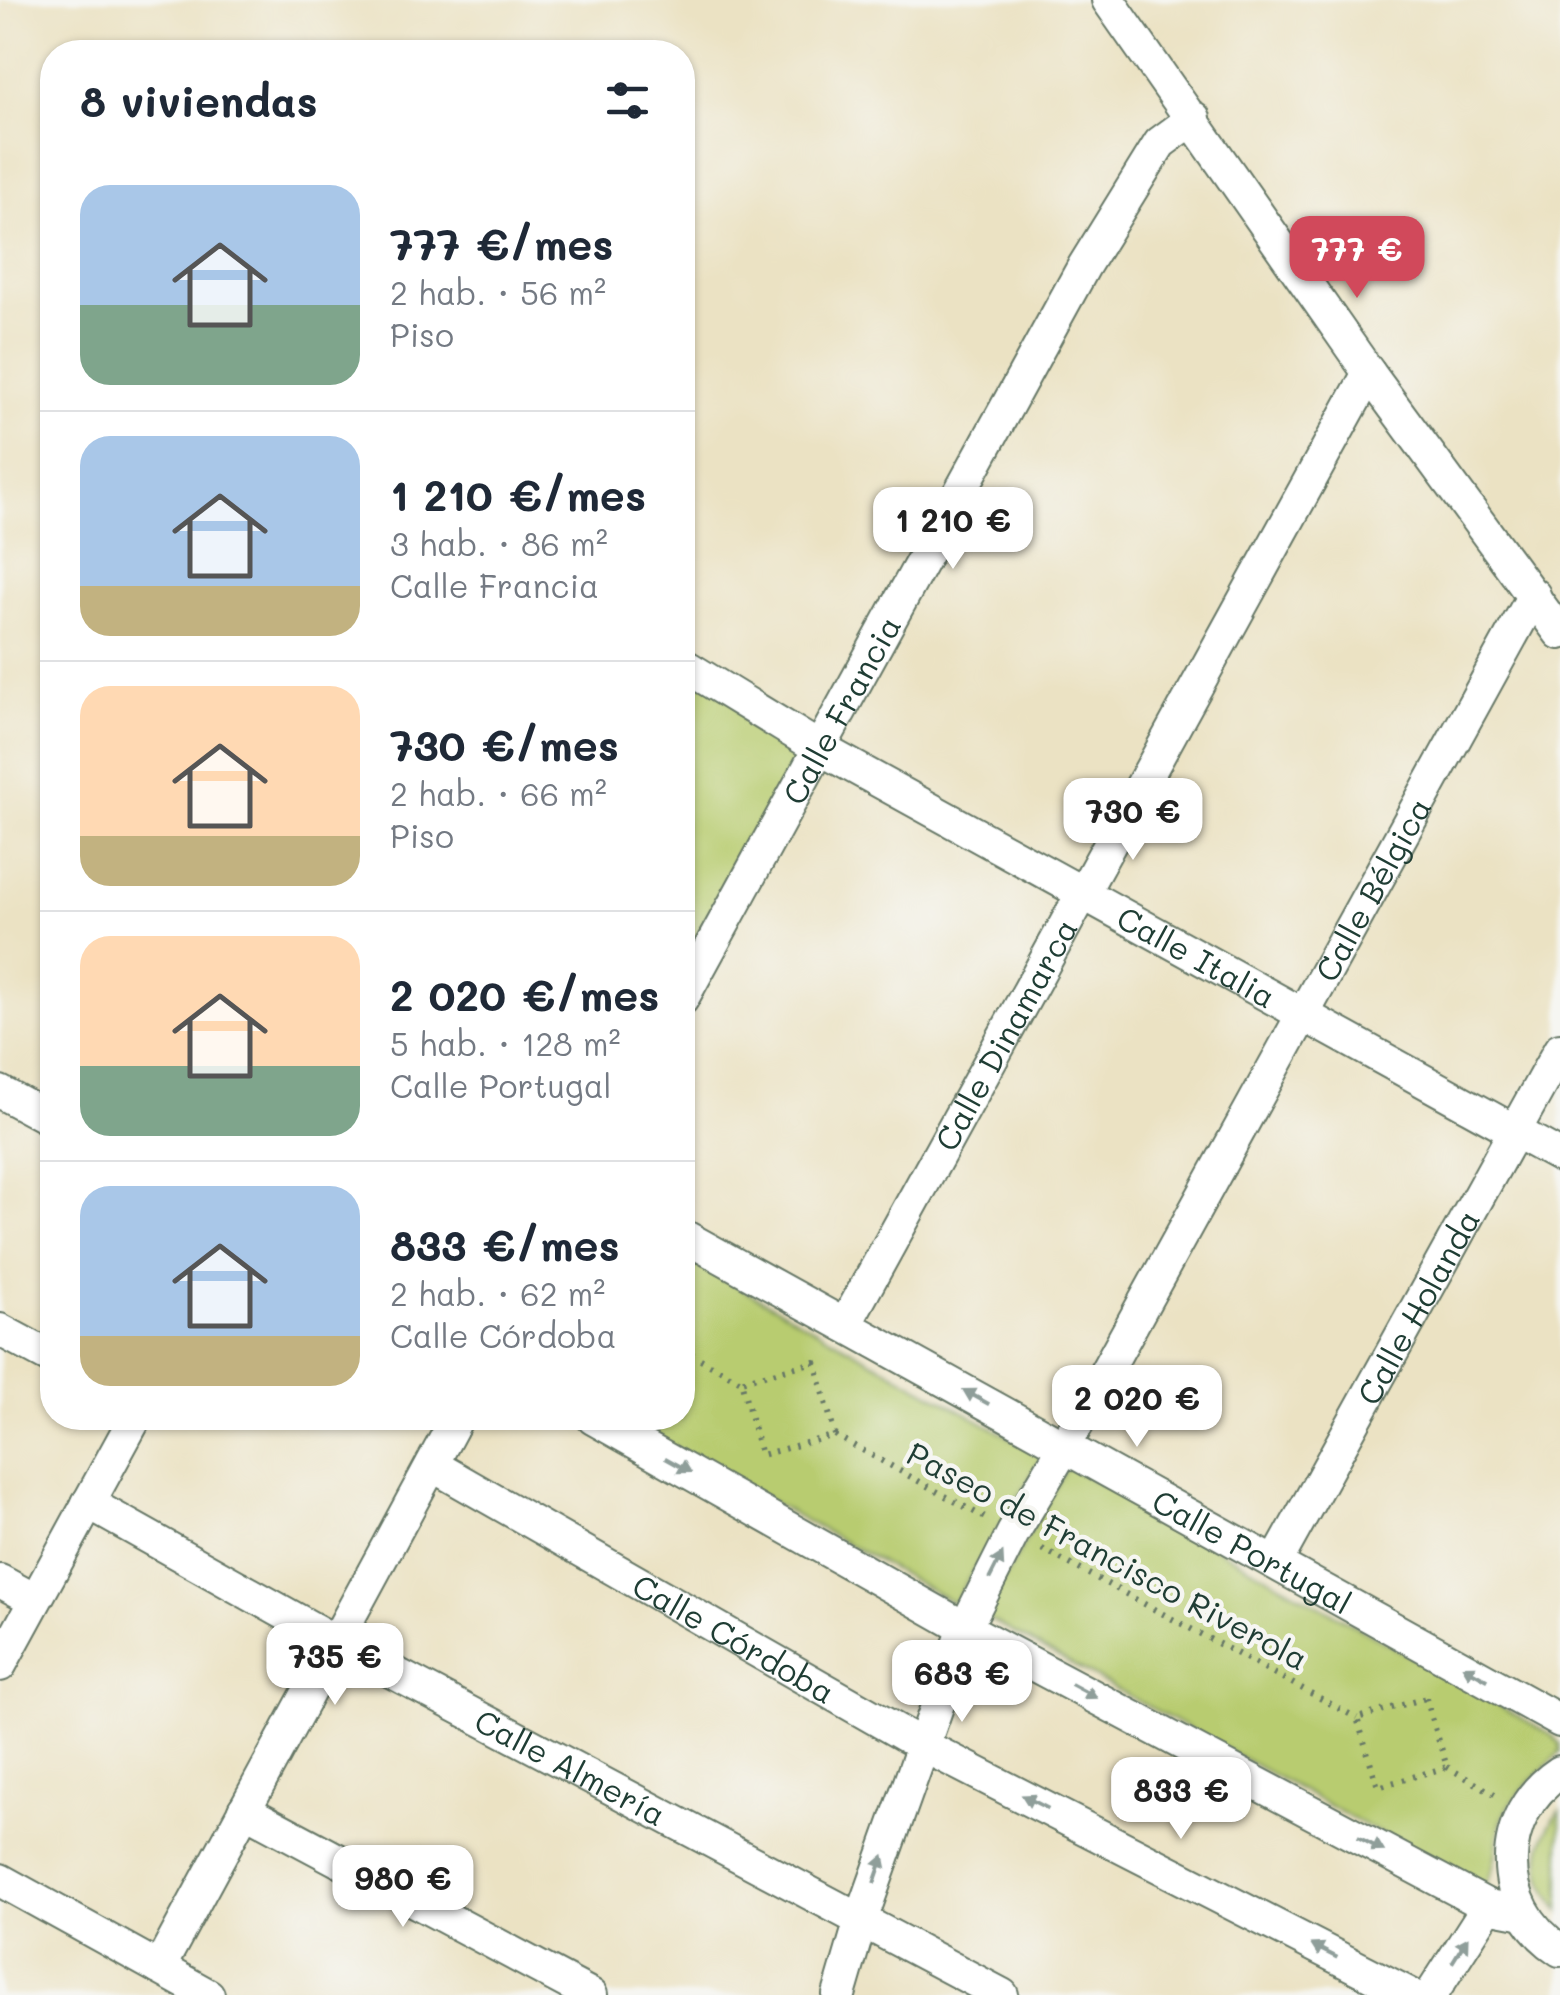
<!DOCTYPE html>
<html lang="es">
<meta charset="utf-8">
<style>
body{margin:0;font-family:Mali,sans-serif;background:#f6f6f7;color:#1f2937;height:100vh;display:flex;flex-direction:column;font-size:38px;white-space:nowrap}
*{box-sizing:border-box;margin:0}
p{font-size:32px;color:#747a83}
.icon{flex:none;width:55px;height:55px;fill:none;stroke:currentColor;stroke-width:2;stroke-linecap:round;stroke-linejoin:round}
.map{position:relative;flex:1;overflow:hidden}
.drawer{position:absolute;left:40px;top:40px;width:655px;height:1390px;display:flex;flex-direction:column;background:#fff;border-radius:40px;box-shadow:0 2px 8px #0004}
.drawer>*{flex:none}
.price{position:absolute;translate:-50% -85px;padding:0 22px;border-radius:20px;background:#fff;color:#222;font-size:32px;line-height:65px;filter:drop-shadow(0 2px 5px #0008)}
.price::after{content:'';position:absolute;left:50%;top:60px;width:30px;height:22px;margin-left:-15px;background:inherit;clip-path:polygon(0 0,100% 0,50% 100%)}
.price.active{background:#d1495b;color:#fff}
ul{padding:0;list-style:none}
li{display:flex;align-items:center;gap:30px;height:250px;padding:0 40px}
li+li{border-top:2px solid #e0e1e3}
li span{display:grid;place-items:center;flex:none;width:280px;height:200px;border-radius:30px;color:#555}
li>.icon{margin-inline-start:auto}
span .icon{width:120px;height:120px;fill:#fffc;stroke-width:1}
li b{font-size:42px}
h2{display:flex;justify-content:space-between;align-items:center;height:120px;padding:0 40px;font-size:42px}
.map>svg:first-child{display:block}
</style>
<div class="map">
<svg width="1560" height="1995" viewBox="0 0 1560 1995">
<rect width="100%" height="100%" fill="#f6f6f2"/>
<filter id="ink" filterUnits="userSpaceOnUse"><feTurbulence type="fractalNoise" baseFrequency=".01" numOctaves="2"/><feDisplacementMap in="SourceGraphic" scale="20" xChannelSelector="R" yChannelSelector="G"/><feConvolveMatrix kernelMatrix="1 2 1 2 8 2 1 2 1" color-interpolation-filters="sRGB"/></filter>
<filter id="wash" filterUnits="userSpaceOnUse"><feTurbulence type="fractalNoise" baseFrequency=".0048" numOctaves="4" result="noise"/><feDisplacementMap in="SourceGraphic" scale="40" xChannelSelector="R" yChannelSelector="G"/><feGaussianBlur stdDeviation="2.25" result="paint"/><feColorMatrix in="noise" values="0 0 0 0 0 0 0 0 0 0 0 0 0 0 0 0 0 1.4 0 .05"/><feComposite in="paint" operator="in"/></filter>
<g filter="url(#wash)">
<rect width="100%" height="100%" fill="#ebe2c3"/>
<path fill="#b8cc6f" stroke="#6c8452" stroke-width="2.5" d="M683,664L821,749L683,999Z
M683,1256L1043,1456L954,1603L621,1418H682Z
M1068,1466L1550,1734L1560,1744V1752C1542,1773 1514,1792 1503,1818C1494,1840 1499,1866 1485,1885L1465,1880L983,1616Z
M1560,1810V1911C1534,1879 1534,1842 1560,1810Z"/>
</g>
<g filter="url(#ink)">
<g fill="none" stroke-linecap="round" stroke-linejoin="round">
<g stroke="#676" stroke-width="36">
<g id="minor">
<path d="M1108,0L1369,373L1560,633"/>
<path id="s1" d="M682,664L821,749L1560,1156"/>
<path id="s2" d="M682,999L1084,266L1160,143L1194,118"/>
<path d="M0,1092L52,1120"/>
<path id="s3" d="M682,1235L1560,1721"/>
<path id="s4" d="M845,1325L1369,373"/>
<path d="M0,1330L52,1358"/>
<path d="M593,1418L965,1628L1488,1906L1524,1913"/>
<path id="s5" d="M432,1465L922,1745L1411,1995"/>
<path id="s6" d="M88,1503L336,1642L1002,1995"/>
<path id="s7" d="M1276,1562L1560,1049"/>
<path d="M0,1581L35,1600"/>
<path d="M0,1665L135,1418"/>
<path d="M1560,1772C1495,1815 1494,1907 1560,1950"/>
<path d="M244,1810L591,1995"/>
<path d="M0,1880L208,1995"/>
<path d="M159,1968L457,1418"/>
<path id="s8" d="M839,1995L861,1920L965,1628L1013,1533L1065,1446L1534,595"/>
<path d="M1431,1995L1488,1906"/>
</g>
</g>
<path stroke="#676" stroke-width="6" stroke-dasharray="2.5 8" stroke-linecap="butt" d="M682,1349L741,1381
M815,1362L835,1435L761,1455L741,1381Z
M835,1435L987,1519
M1042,1549L1357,1718
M1426,1698L1447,1767L1378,1787L1357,1718Z
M1447,1767L1498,1796"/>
<use href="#minor" stroke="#fff" stroke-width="32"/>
</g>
<defs><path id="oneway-solid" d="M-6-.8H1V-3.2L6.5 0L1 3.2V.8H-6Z" transform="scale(2.5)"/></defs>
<g fill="#8f9e9a">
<use href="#oneway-solid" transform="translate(976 1397) rotate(-151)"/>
<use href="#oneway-solid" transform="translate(678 1465) rotate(29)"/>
<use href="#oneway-solid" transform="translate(996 1566) rotate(-63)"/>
<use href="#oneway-solid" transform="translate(1475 1673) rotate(-151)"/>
<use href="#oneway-solid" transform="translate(1084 1691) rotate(28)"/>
<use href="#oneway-solid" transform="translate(1035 1802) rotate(-153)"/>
<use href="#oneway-solid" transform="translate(1371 1844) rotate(28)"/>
<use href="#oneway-solid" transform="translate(879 1869) rotate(-71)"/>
<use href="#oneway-solid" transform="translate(1460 1950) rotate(-58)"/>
<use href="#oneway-solid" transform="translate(1324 1951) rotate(-153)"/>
</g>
</g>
<g text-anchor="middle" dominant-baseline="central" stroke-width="9" stroke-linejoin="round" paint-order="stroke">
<g font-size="32" fill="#1f3d34" stroke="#f6f6f2">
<text stroke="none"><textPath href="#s2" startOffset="330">Calle Francia</textPath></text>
<text stroke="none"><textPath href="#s8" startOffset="1232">Calle Bélgica</textPath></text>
<text stroke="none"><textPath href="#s1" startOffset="592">Calle Italia</textPath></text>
<text stroke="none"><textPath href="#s4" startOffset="332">Calle Dinamarca</textPath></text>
<text stroke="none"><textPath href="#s7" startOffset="292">Calle Holanda</textPath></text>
<text stroke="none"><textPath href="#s3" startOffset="652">Calle Portugal</textPath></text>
<text transform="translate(1108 1555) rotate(28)">Paseo de Francisco Riverola</text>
<text stroke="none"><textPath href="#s5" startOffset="348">Calle Córdoba</textPath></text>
<text stroke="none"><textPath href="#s6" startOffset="550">Calle Almería</textPath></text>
</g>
</g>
</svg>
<b class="price active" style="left:1357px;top:301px">777 €</b>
<b class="price" style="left:953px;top:572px">1 210 €</b>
<b class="price" style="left:1133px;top:863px">730 €</b>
<b class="price" style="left:1137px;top:1450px">2 020 €</b>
<b class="price" style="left:335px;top:1708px">735 €</b>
<b class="price" style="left:962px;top:1725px">683 €</b>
<b class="price" style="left:1181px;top:1842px">833 €</b>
<b class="price" style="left:403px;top:1930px">980 €</b>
<section class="drawer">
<h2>8 viviendas<svg class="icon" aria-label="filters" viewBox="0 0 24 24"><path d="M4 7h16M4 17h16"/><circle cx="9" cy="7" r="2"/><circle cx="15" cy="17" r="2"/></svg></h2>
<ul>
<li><span style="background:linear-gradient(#a9c7e8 60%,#7fa58c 0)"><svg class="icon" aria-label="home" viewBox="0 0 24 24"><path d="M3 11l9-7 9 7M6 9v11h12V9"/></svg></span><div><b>777 €/mes</b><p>2 hab. · 56 m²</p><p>Piso</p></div></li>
<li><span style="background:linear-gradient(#a9c7e8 75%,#c2b280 0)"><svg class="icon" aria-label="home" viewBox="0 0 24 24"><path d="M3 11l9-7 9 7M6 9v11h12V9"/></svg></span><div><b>1 210 €/mes</b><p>3 hab. · 86 m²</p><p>Calle Francia</p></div></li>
<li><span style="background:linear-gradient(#ffd9b3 75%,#c2b280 0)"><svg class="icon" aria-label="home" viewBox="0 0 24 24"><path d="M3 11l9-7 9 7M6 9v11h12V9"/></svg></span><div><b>730 €/mes</b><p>2 hab. · 66 m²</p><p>Piso</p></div></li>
<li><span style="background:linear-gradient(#ffd9b3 65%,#7fa58c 0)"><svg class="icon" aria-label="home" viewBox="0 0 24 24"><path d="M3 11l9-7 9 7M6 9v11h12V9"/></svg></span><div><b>2 020 €/mes</b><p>5 hab. · 128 m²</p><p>Calle Portugal</p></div></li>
<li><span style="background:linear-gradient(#a9c7e8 75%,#c2b280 0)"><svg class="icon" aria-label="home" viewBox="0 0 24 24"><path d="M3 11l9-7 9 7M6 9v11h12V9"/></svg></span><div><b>833 €/mes</b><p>2 hab. · 62 m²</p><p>Calle Córdoba</p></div></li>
</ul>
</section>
</div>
